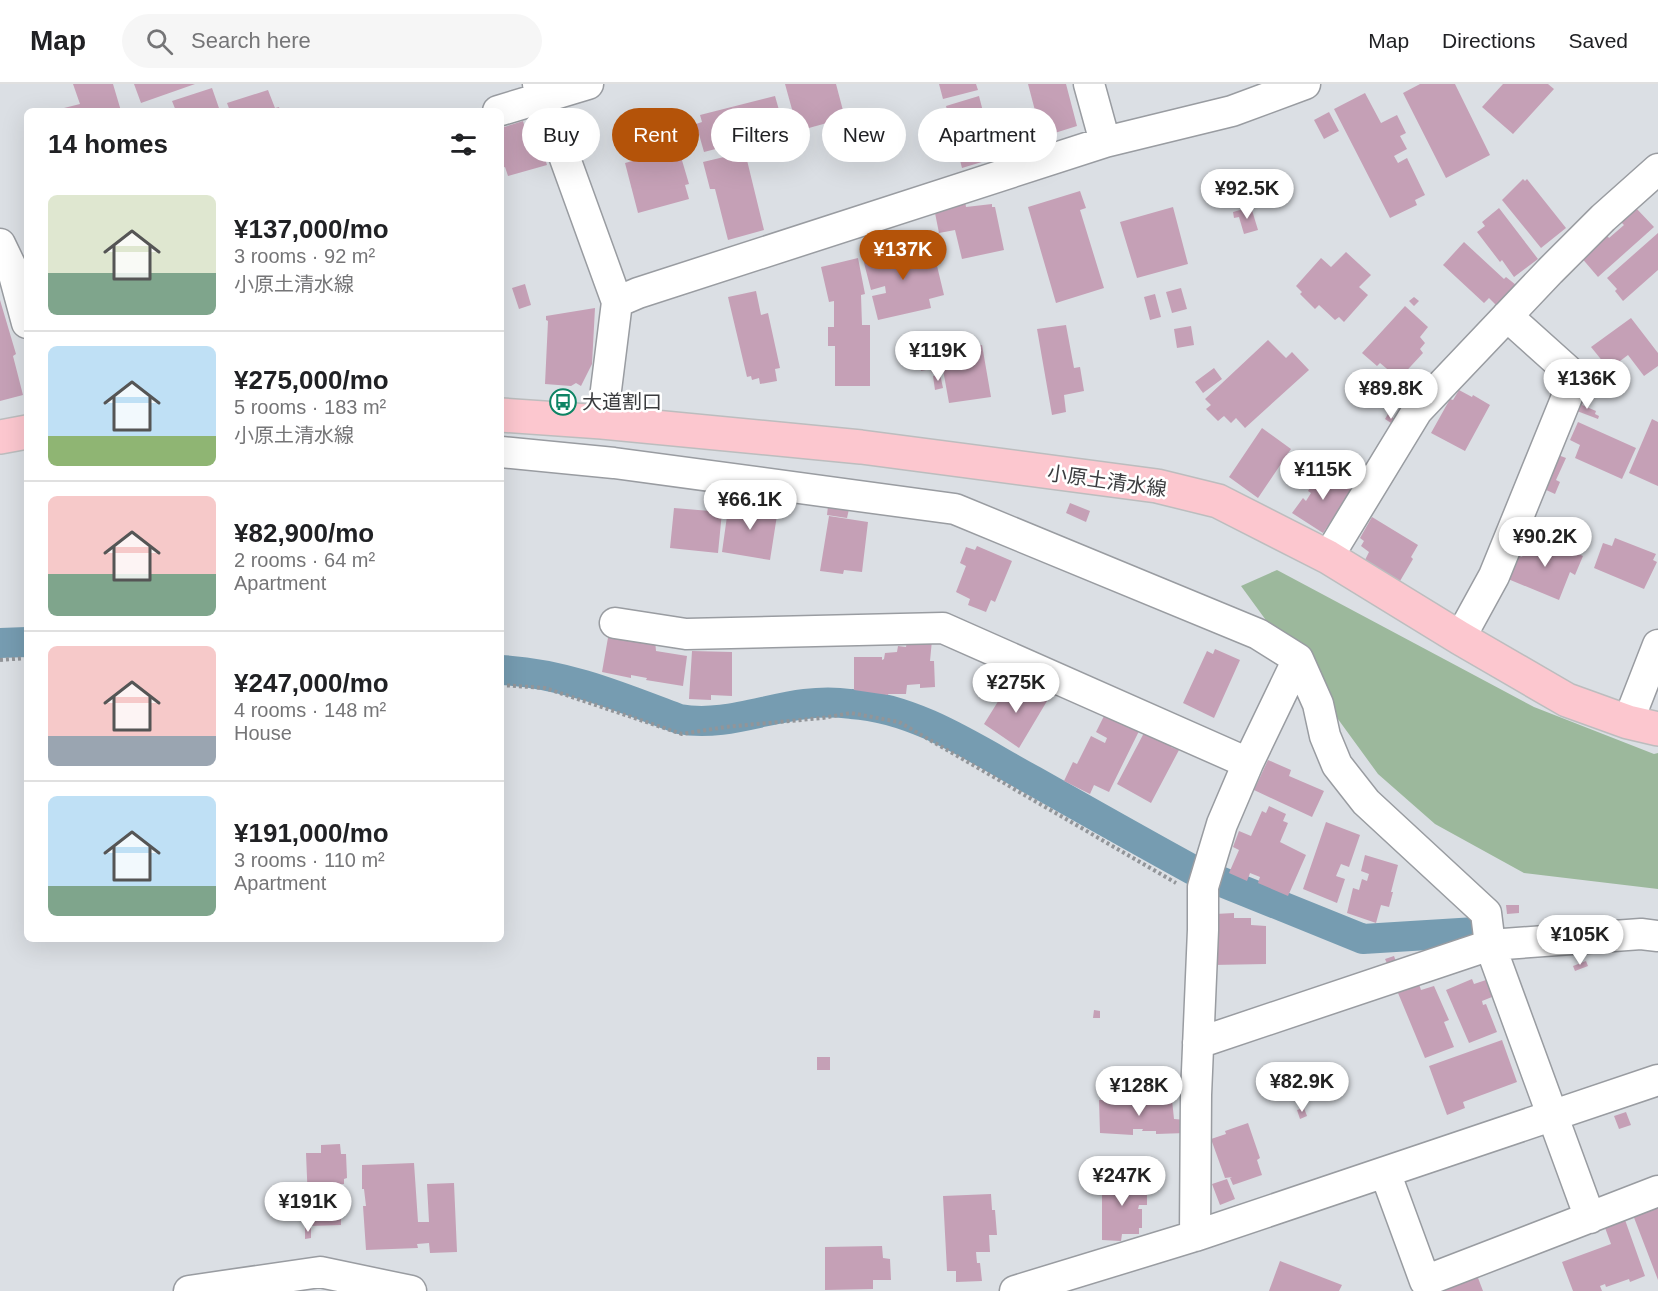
<!DOCTYPE html>
<meta charset="utf-8">
<style>
body{margin:0;font-family:Arial,"Noto Sans JP",sans-serif;background:#f6f6f6;color:#202124;height:100vh;display:flex;flex-direction:column;font-size:22px;white-space:nowrap}
*{box-sizing:border-box;margin:0}
p{font-size:20px;color:#757577}
.icon{flex:none;width:33px;height:33px;fill:none;stroke:currentColor;stroke-width:2;stroke-linecap:round;stroke-linejoin:round}
.map{position:relative;flex:1;overflow:hidden}
.panel{position:absolute;left:24px;top:24px;width:480px;height:834px;display:flex;flex-direction:column;background:#fff;border-radius:9px;box-shadow:0 6px 24px #0002}
.panel>*{flex:none}
.guide{position:absolute;left:522px;top:24px;width:570px;height:54px;display:flex;gap:12px}
.price{position:absolute;translate:-50% -51px;padding:0 14px;border-radius:21px;background:#fff;color:#222;font-size:20px;line-height:39px;filter:drop-shadow(0 2px 3px #0008)}
.price::after{content:'';position:absolute;left:50%;top:36px;width:18px;height:14px;margin-left:-9px;background:inherit;clip-path:polygon(0 0,100% 0,50% 100%)}
.price.selected{background:#b45309;color:#fff}
ul{padding:0;list-style:none}
li{display:flex;align-items:center;gap:18px;height:150px;padding:0 24px}
li+li{border-top:2px solid #e0e0e0}
li span{display:grid;place-items:center;flex:none;width:168px;height:120px;border-radius:9px;color:#555}
li>.icon{margin-inline-start:auto}
span .icon{width:72px;height:72px;fill:#fffc;stroke-width:1}
li b{font-size:26px}
h2{display:flex;justify-content:space-between;align-items:center;height:72px;padding:0 24px;font-size:26px}
.pill{padding:0 21px;border-radius:27px;background:#fff;box-shadow:0 6px 24px #0002;font-size:21px;line-height:54px}
.pill.selected{background:#b45309;color:#fff}
header{display:flex;align-items:center;gap:36px;box-sizing:border-box;height:84px;padding:0 30px;background:#fff;border-bottom:2px solid #e0e0e0}
header strong{font-size:28px}
nav{display:flex;gap:33px;margin-inline-start:auto;font-size:21px}
.search{width:420px;height:54px;background:#f6f6f6;display:flex;align-items:center;gap:15px;box-sizing:border-box;padding:0 21px;border-radius:33px;color:#757577;font-size:22px}
.map>svg:first-child{display:block}
</style>
<header>
<strong>Map</strong>
<div class="search"><svg class="icon" aria-label="search" viewBox="0 0 24 24"><circle cx="10" cy="10" r="6"/><path d="M15 15l6 6"/></svg>Search here</div>
<nav><a>Map</a><a>Directions</a><a>Saved</a></nav>
</header>
<div class="map">
<svg width="1658" height="1207" viewBox="0 0 1658 1207">
<rect width="100%" height="100%" fill="#dbdfe4"/>
<path fill="#9cb89c" d="M1277,486L1534,623L1654,670L1658,669V805L1524,789L1435,740L1378,690L1241,502Z"/>
<g fill="none" stroke-linecap="round" stroke-linejoin="round">
<path stroke="#769cb1" stroke-width="30" d="M0,559L27,558
M501,586C564,589 621,613 679,635C721,643 764,625 805,620C820,618 836,618 851,620C917,624 977,666 1034,697C1087,727 1140,757 1193,786
M1212,794L1363,855L1476,848"/>
</g>
<path fill="#c5a0b6" d="M73,0H113L121,27H65L64,24L80,20Z
M134,0H195L141,19Z
M785,0H836L845,34L798,47Z
M939,0H976L978,6L943,15Z
M1028,0H1066L1077,42L1042,53Z
M1420,0H1455L1490,71L1446,94L1403,9Z
M1503,0H1548L1554,5L1513,50L1482,23Z
M212,4L220,27H176L172,17Z
M268,6L275,24L279,23L280,27H230L227,19Z
M1365,9L1381,39L1397,31L1406,49L1400,52L1407,65L1394,72L1398,79L1407,74L1425,111L1415,116L1417,121L1390,134L1334,25Z
M775,12L785,47L704,68L696,40L702,38L700,31Z
M979,12L995,74L962,84L946,22Z
M1329,28L1339,47L1324,55L1314,36Z
M523,37L526,48L536,45L547,81L508,92L505,83L501,84V44Z
M676,65L678,74L681,73L689,100L685,101L689,115L638,129L625,79Z
M745,68L764,146L728,156L715,105H710L703,78Z
M1523,95L1525,97L1527,95L1566,144L1541,164L1502,116Z
M1080,107L1086,124L1080,126L1104,204L1056,219L1028,123Z
M965,117L966,123L992,120V123H995L1004,166L962,175L955,146L939,149L934,124Z
M1173,123L1188,180L1137,194L1120,138Z
M1251,123L1258,146L1244,150L1239,133L1234,134L1233,128Z
M1499,124L1538,175L1514,193L1502,176L1500,178L1477,148L1485,142L1482,138Z
M1636,124L1654,143L1598,193L1580,172L1605,149L1609,154L1624,141L1621,138Z
M1658,149V186L1623,217L1615,207L1617,205L1607,194Z
M1464,158L1504,195L1506,193L1516,201L1497,222L1489,214L1484,219L1443,181Z
M932,161L944,211L929,215L931,224L878,236L872,212L886,209L885,202L871,206L862,171L890,164L891,171Z
M1346,168L1371,191L1359,203L1368,211L1344,238L1339,233L1335,236L1319,221L1315,225L1300,210L1302,208L1296,202L1321,174L1331,183Z
M858,174L865,210L861,211L862,241H870V302H835V262H828V243H834V217L829,218L821,183Z
M525,200L531,221L519,225L512,204Z
M1181,204L1187,225L1172,229L1166,208Z
M756,207L761,231L768,229L780,284L775,285L777,297L760,300L759,294L752,296L751,292L747,293L728,213Z
M1155,210L1161,233L1150,236L1144,213Z
M1414,213L1419,217L1414,222L1409,217Z
M0,216L16,270L13,272L23,311L0,317Z
M1405,222L1428,243L1420,253L1425,259L1420,265L1423,269L1399,295L1380,279L1377,282L1362,269Z
M595,224L592,280L581,302L576,299L571,302L545,300L548,237L546,236V232Z
M1631,234L1658,269V282L1644,292L1628,271L1612,283L1607,277L1604,279L1591,263Z
M1066,241L1074,284L1080,283L1084,307L1064,311L1066,328L1052,331L1037,245Z
M1191,242L1194,261L1177,264L1174,245Z
M1268,256L1286,274L1292,268L1309,286L1245,344L1236,334L1231,339L1224,332L1218,337L1206,325L1211,321L1205,315Z
M982,261L991,313L949,319L940,269Z
M928,271V273L939,271L942,287L932,289L931,285L921,287L918,273Z
M1214,284L1222,295L1203,309L1195,298Z
M940,290L943,304L935,306L933,292Z
M1459,306L1472,313L1473,311L1490,321L1465,367L1431,349L1450,315L1453,316Z
M1583,312L1585,313L1582,321L1596,327L1595,330L1599,332L1598,335L1577,327Z
M1388,330L1397,337L1394,341L1385,335Z
M1652,335L1658,338V402L1629,389Z
M1578,338L1636,364L1622,395L1575,374L1580,361L1570,356Z
M1262,344L1291,365L1258,414L1229,393Z
M1558,371L1566,374L1556,396L1560,398L1555,410L1544,405Z
M1323,384L1353,405L1323,449L1292,429L1303,414L1306,417L1311,409L1308,407Z
M729,418L778,425L770,476L722,468Z
M1070,419L1090,427L1086,438L1066,429Z
M828,422L849,425L847,434L827,431Z
M674,424L722,428L718,469L670,464Z
M829,432L868,438L862,488L844,486L843,490L820,487Z
M1372,433L1418,461L1411,473L1413,475L1400,497L1365,476L1369,468L1361,462L1364,457L1360,454Z
M1536,453L1583,472L1575,491L1570,488L1559,516L1508,495L1517,471L1522,473L1527,462L1532,464Z
M1615,454L1656,470L1653,476L1657,478L1644,505L1594,484L1603,459L1612,462Z
M977,462L1012,477L995,518L991,516L986,528L968,521L970,515L956,508L966,482L960,479L966,463L975,466Z
M609,548L655,556L656,567L687,572L683,602L646,596L647,594L631,591V594L602,588Z
M907,556H932L930,577H934L935,603L920,604V600L907,601L906,610H888V611L854,606V573H882V576L884,575L885,569L897,568L898,562L906,563Z
M1215,565L1240,576L1214,634L1183,619L1207,567L1213,570Z
M692,567L732,568V612L711,611V616L689,615Z
M1017,598L1047,617L1019,664L984,640L1007,603L1011,606Z
M1106,628L1141,643L1109,708L1094,701L1090,710L1064,697L1073,678L1077,680L1091,652L1105,659L1107,654L1096,648Z
M1145,647L1172,661L1171,663L1179,666L1151,719L1117,700Z
M1268,676L1291,686L1289,692L1324,707L1312,733L1254,706Z
M1269,722L1286,730L1283,737L1288,739L1280,758L1306,771L1288,812L1258,799L1260,793L1250,789L1247,797L1229,789L1239,766L1233,763L1239,747L1251,752L1262,727L1266,729Z
M1326,738L1360,751L1349,783L1341,780L1336,792L1345,795L1337,819L1303,805Z
M1365,771L1398,781L1391,808H1393L1389,823L1381,821L1376,839L1347,829L1353,804L1359,806L1362,795L1367,797L1369,790L1361,787Z
M1506,821H1519V829L1507,830Z
M1234,829V834H1251V841L1266,842V880L1212,881L1215,830Z
M1394,872L1398,883L1390,886L1385,875Z
M1586,877L1588,882L1575,887L1573,882Z
M1472,895L1474,900L1486,896L1492,913L1482,917L1483,921L1486,920L1497,948L1469,959L1446,906Z
M1419,900L1421,906L1434,902L1449,936L1444,938L1454,963L1425,974L1398,909Z
M1094,926L1100,927V934H1093Z
M1502,956L1517,998L1463,1018L1465,1024L1447,1031L1429,982Z
M817,973H830V986H817Z
M1099,1016H1172L1174,1035L1186,1036V1049L1156,1050V1047H1142L1143,1045H1133V1051L1100,1049Z
M1304,1024L1307,1032L1300,1035L1297,1026Z
M1626,1028L1631,1041L1619,1045L1614,1032Z
M1248,1039L1260,1074L1257,1076L1262,1091L1233,1101L1230,1094L1232,1093L1225,1094L1211,1055L1226,1050L1225,1047Z
M340,1060L341,1070H346L347,1094L344,1095V1100H340L341,1141L309,1142L306,1069H321V1061Z
M414,1079L418,1138H429L427,1100L454,1099L457,1168L430,1169L429,1159L417,1160L418,1164L366,1166L363,1122H366L364,1105H362V1081Z
M1113,1092L1138,1093V1107H1147V1121H1139L1138,1125H1142V1144H1139V1150H1122L1121,1157L1102,1156V1096L1113,1095Z
M1227,1095L1235,1115L1220,1121L1212,1100Z
M991,1110L992,1126H995L997,1151H989L990,1168H976L977,1179H980L982,1197L956,1198V1187H947L943,1112Z
M1658,1122V1196L1633,1131Z
M1624,1133L1645,1192L1630,1198L1629,1195L1606,1203L1605,1200L1600,1202L1602,1207H1573L1562,1178L1611,1160L1604,1141Z
M305,1143H311V1154L305,1155Z
M882,1162L883,1174L890,1175L891,1196H873V1205L825,1206V1163Z
M1280,1177L1342,1201L1339,1207H1269Z
M1475,1186L1483,1207H1445L1442,1199Z"/>
<g fill="none" stroke-linecap="round" stroke-linejoin="round">
<g stroke="#999ca1" stroke-width="33">
<path id="minor" d="M538,0L617,218L602,338
M1089,0L1105,58
M498,27L588,0
M0,160L13,187L27,239
M617,218L638,209L1105,58L1232,27L1305,0
M501,368L614,379L955,425L1258,550L1298,575L1318,620L1325,652L1337,681L1366,718L1486,829L1490,861L1590,1134
M1328,473L1417,327L1550,187L1603,134L1658,85
M615,539L686,550L943,544L1248,679
M1460,554L1494,492L1575,293L1507,232
M1628,638L1658,561
M1198,959L1490,861L1641,850L1658,852
M1385,1088L1425,1197L1658,1107
M1195,1152L1196,1011L1203,846V803L1222,740L1248,679L1298,575
M189,1207L320,1188L411,1207
M1015,1207L1195,1152L1658,996"/>
</g>
<g stroke="#bcbdbe" stroke-width="36">
<path id="major" d="M501,331L602,338L861,363L1157,402L1218,417L1328,473L1460,554L1567,616L1628,638L1658,645
M0,353L27,348"/>
</g>
<path stroke="#929599" stroke-width="4" stroke-dasharray="3 3" stroke-linecap="butt" d="M0,576L27,574
M501,601L545,604L682,650L725,643L822,634L851,629L899,638L1176,799"/>
<use href="#minor" stroke="#fff" stroke-width="30"/>
<use href="#major" stroke="#fcc7cf" stroke-width="33"/>
</g>
<defs>
<g id="bus-ring" transform="scale(1.35)"><circle r="9.5" fill="#fff" stroke="#0d8464" stroke-width="1.5"/><path d="M-5-6H5V4H4V6H2V4H-2V6H-4V4H-5ZM-3.5-4V0h7V-4ZM-3.5 1.2v1.5H-2V1.2ZM2 1.2v1.5H3.5V1.2Z" fill="#0d8464"/></g>
</defs>
<g fill-rule="evenodd">
<use href="#bus-ring" x="563" y="318"/>
</g>
<g text-anchor="middle" dominant-baseline="central" stroke-width="5" stroke-linejoin="round" paint-order="stroke">
<g font-size="20" fill="#3b3c3f" stroke="#fff" text-anchor="start">
<text x="582" y="318">大道割口</text>
</g>
<g font-size="20" fill="#3b3c3f" stroke="#fff">
<text transform="translate(1107 397) rotate(8)">小原土清水線</text>
</g>
</g>
</svg>
<b class="price" style="left:1247px;top:136px">¥92.5K</b>
<b class="price selected" style="left:903px;top:197px">¥137K</b>
<b class="price" style="left:938px;top:298px">¥119K</b>
<b class="price" style="left:1587px;top:326px">¥136K</b>
<b class="price" style="left:1391px;top:336px">¥89.8K</b>
<b class="price" style="left:1323px;top:417px">¥115K</b>
<b class="price" style="left:750px;top:447px">¥66.1K</b>
<b class="price" style="left:1545px;top:484px">¥90.2K</b>
<b class="price" style="left:1016px;top:630px">¥275K</b>
<b class="price" style="left:1580px;top:882px">¥105K</b>
<b class="price" style="left:1302px;top:1029px">¥82.9K</b>
<b class="price" style="left:1139px;top:1033px">¥128K</b>
<b class="price" style="left:1122px;top:1123px">¥247K</b>
<b class="price" style="left:308px;top:1149px">¥191K</b>
<div class="guide">
<a class="pill">Buy</a>
<a class="pill selected">Rent</a>
<a class="pill">Filters</a>
<a class="pill">New</a>
<a class="pill">Apartment</a>
</div>
<section class="panel">
<h2>14 homes<svg class="icon" aria-label="filters" viewBox="0 0 24 24"><path d="M4 7h16M4 17h16"/><circle cx="9" cy="7" r="2"/><circle cx="15" cy="17" r="2"/></svg></h2>
<ul>
<li><span style="background:linear-gradient(#dfe7d0 65%,#7fa58c 0)"><svg class="icon" aria-label="home" viewBox="0 0 24 24"><path d="M3 11l9-7 9 7M6 9v11h12V9"/></svg></span><div><b>¥137,000/mo</b><p>3 rooms · 92 m²</p><p>小原土清水線</p></div></li>
<li><span style="background:linear-gradient(#bfe0f5 75%,#8fb573 0)"><svg class="icon" aria-label="home" viewBox="0 0 24 24"><path d="M3 11l9-7 9 7M6 9v11h12V9"/></svg></span><div><b>¥275,000/mo</b><p>5 rooms · 183 m²</p><p>小原土清水線</p></div></li>
<li><span style="background:linear-gradient(#f6c9c9 65%,#7fa58c 0)"><svg class="icon" aria-label="home" viewBox="0 0 24 24"><path d="M3 11l9-7 9 7M6 9v11h12V9"/></svg></span><div><b>¥82,900/mo</b><p>2 rooms · 64 m²</p><p>Apartment</p></div></li>
<li><span style="background:linear-gradient(#f6c9c9 75%,#9aa5b1 0)"><svg class="icon" aria-label="home" viewBox="0 0 24 24"><path d="M3 11l9-7 9 7M6 9v11h12V9"/></svg></span><div><b>¥247,000/mo</b><p>4 rooms · 148 m²</p><p>House</p></div></li>
<li><span style="background:linear-gradient(#bfe0f5 75%,#7fa58c 0)"><svg class="icon" aria-label="home" viewBox="0 0 24 24"><path d="M3 11l9-7 9 7M6 9v11h12V9"/></svg></span><div><b>¥191,000/mo</b><p>3 rooms · 110 m²</p><p>Apartment</p></div></li>
</ul>
</section>
</div>
